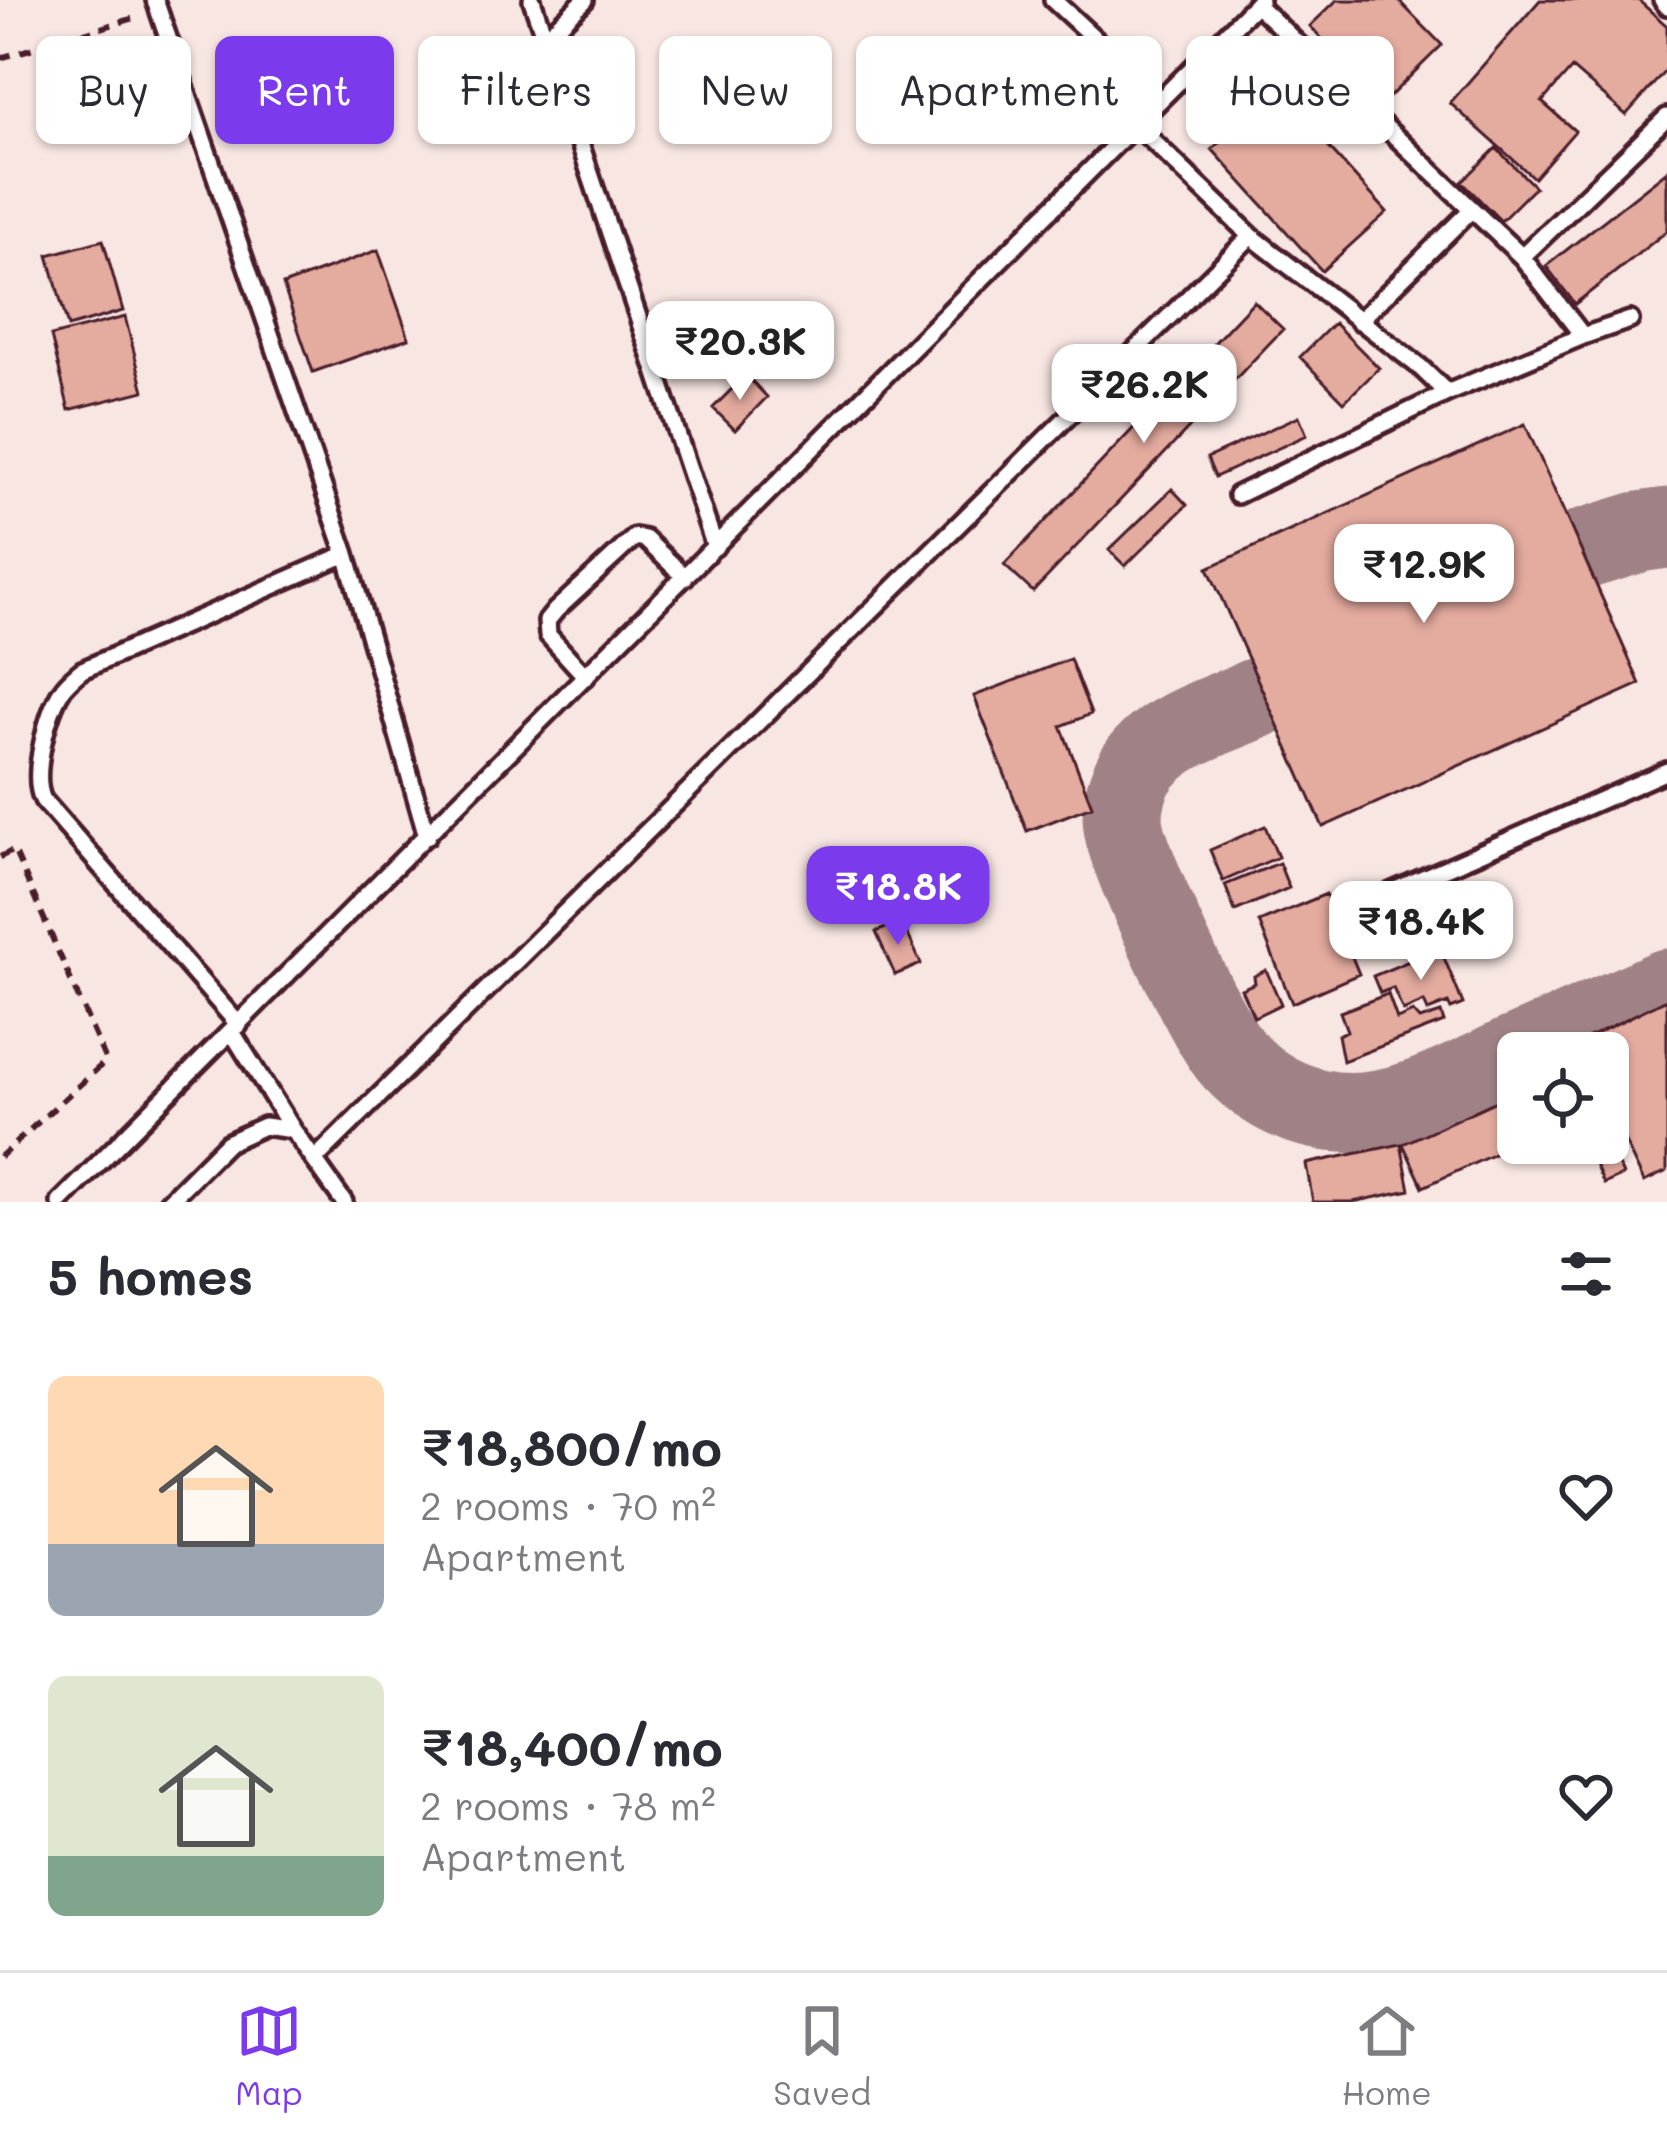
<!DOCTYPE html>
<meta charset="utf-8">
<style>
body{margin:0;font-family:Mali,sans-serif;background:#f7f7f7;color:#2b2b33;height:100vh;display:flex;flex-direction:column;font-size:45px;white-space:nowrap}
*{box-sizing:border-box;margin:0}
p{font-size:39px;color:#7c7c81}
.icon{flex:none;width:66px;height:66px;fill:none;stroke:currentColor;stroke-width:2;stroke-linecap:round;stroke-linejoin:round}
.map{position:relative;height:1202px;overflow:hidden}
.side{display:flex;flex-direction:column;background:#fff;flex:1}
.side>*{flex:none}
.hud{position:absolute;left:36px;top:36px;width:1596px;height:108px;display:flex;gap:24px}
.tools{position:absolute;left:1497px;top:1032px;display:grid;gap:24px}
.tools a{display:grid;place-items:center;width:132px;height:132px;border-radius:18px;background:#fff;box-shadow:0 3px 9px #0004;font-size:60px}
.price{position:absolute;translate:-50% -102px;padding:0 27px;border-radius:24px;background:#fff;color:#222;font-size:39px;line-height:78px;filter:drop-shadow(0 3px 6px #0008)}
.price::after{content:'';position:absolute;left:50%;top:72px;width:36px;height:27px;margin-left:-18px;background:inherit;clip-path:polygon(0 0,100% 0,50% 100%)}
.price.current{background:#7c3aed;color:#fff}
ul{padding:0;list-style:none}
li{display:flex;align-items:center;gap:36px;height:300px;padding:0 48px}
li span{display:grid;place-items:center;flex:none;width:336px;height:240px;border-radius:18px;color:#555}
li>.icon{margin-inline-start:auto}
span .icon{width:144px;height:144px;fill:#fffc;stroke-width:1}
li b{font-size:51px}
h2{display:flex;justify-content:space-between;align-items:center;height:144px;padding:0 48px;font-size:51px}
.chip{padding:0 42px;border-radius:18px;background:#fff;box-shadow:0 3px 9px #0004;font-size:42px;line-height:108px}
.chip.current{background:#7c3aed;color:#fff}
.tabs{display:flex;justify-content:space-around;align-items:center;height:168px;border-top:3px solid #e1e1e2;background:#fff;font-size:33px;color:#7c7c81}
.tabs a{display:grid;justify-items:center;gap:6px}
.tabs .current{color:#7c3aed}
.map>svg:first-child{display:block}
</style>
<div class="map">
<svg width="1667" height="1202" viewBox="0 0 1667 1202">
<rect width="100%" height="100%" fill="#f7e6e2"/>
<filter id="ink" filterUnits="userSpaceOnUse"><feTurbulence type="fractalNoise" baseFrequency=".00833" numOctaves="2"/><feDisplacementMap in="SourceGraphic" scale="24" xChannelSelector="R" yChannelSelector="G"/><feConvolveMatrix kernelMatrix="1 2 1 2 8 2 1 2 1" color-interpolation-filters="sRGB"/></filter>
<g filter="url(#ink)">
<g fill="none" stroke-linecap="round" stroke-linejoin="round">
<path stroke="#a08286" stroke-width="81" d="M1587,548L1639,532L1667,528
M1257,698C1216,717 1157,731 1134,774C1126,789 1121,810 1124,827C1129,864 1207,1031 1233,1059C1255,1084 1285,1102 1318,1109C1389,1125 1456,1083 1518,1055
M1523,1053L1667,989"/>
</g>
<path fill="#e4ab9f" stroke="#4a1f2b" stroke-width="3" d="M1337,0H1398L1442,45L1383,103L1310,26Z
M1540,0H1638L1667,26V69L1626,115L1572,68L1542,102L1575,131L1534,178L1450,103Z
M1277,90L1387,212L1322,271L1212,149Z
M1496,148L1535,187L1501,221L1462,182Z
M1667,171V231L1575,304L1546,266Z
M103,240L123,311L68,327L48,255Z
M378,250L409,338L313,372L283,285Z
M1254,301L1283,329L1033,592L1004,565Z
M125,317L144,391L69,410L51,336Z
M1334,323L1379,368L1344,402L1300,357Z
M746,375L767,397L735,430L713,408Z
M1299,416L1307,435L1215,477L1207,458Z
M1525,424L1640,684L1323,827L1208,568Z
M1172,489L1187,505L1125,566L1109,550Z
M1070,659L1091,714L1061,726L1092,806L1027,831L974,696Z
M1265,826L1278,857L1223,881L1210,850Z
M1279,863L1289,888L1235,911L1225,885Z
M1326,894L1359,974L1292,1003L1259,922Z
M902,921L921,964L895,975L876,932Z
M1440,948L1463,1004L1451,1009L1448,1003L1428,1011L1424,1002L1403,1011L1393,988L1380,993L1373,976Z
M1266,970L1281,1004L1254,1017L1241,989L1255,983L1254,976Z
M1388,994L1397,1019L1413,1012L1420,1020L1441,1013L1444,1022L1343,1061L1338,1035L1347,1031L1340,1012Z
M1667,999V1171L1644,1182L1608,1107V1053H1582L1577,1043Z
M1518,1091V1143L1423,1187L1403,1144Z
M1585,1143H1608L1623,1175L1604,1184Z
M1401,1144L1410,1190L1353,1202H1313L1306,1164Z"/>
<g fill="none" stroke-linecap="round" stroke-linejoin="round">
<g stroke="#4a1f2b" stroke-width="24">
<path id="service" d="M155,0L346,554L427,836
M532,0L715,547
M1053,0L1160,99
M1662,0L1667,6
M545,38L585,0
M1137,126L1251,236L1420,367L1447,393L1583,336L1522,257L1256,4
M1522,257L1667,117
M1359,321L1470,211
M1583,336L1630,320
M1237,495L1447,393
M586,677L548,635L547,621L556,610L635,537L645,539L685,577
M1384,895L1667,771
M239,1025L43,800C31,776 47,713 62,690C67,682 75,676 82,670L346,554
M232,1032L293,1130L344,1202
M314,1160L1251,236
M60,1202L1260,0
M168,1202L227,1143L264,1126L293,1130"/>
</g>
<path stroke="#4a1f2b" stroke-width="6" stroke-dasharray="12 9" stroke-linecap="butt" d="M0,58L138,17
M0,857L14,850L106,1061L0,1157"/>
<use href="#service" stroke="#fff" stroke-width="15"/>
</g>
</g>
</svg>
<div class="tools">
<a><svg class="icon" aria-label="locate" viewBox="0 0 24 24"><circle cx="12" cy="12" r="6"/><path d="M12 2v4M12 18v4M2 12h4M18 12h4"/></svg></a>
</div>
<b class="price" style="left:740px;top:403px">₹20.3K</b>
<b class="price" style="left:1144px;top:446px">₹26.2K</b>
<b class="price" style="left:1424px;top:626px">₹12.9K</b>
<b class="price current" style="left:898px;top:948px">₹18.8K</b>
<b class="price" style="left:1421px;top:983px">₹18.4K</b>
<div class="hud">
<a class="chip">Buy</a>
<a class="chip current">Rent</a>
<a class="chip">Filters</a>
<a class="chip">New</a>
<a class="chip">Apartment</a>
<a class="chip">House</a>
</div>
</div>
<section class="side">
<h2>5 homes<svg class="icon" aria-label="filters" viewBox="0 0 24 24"><path d="M4 7h16M4 17h16"/><circle cx="9" cy="7" r="2"/><circle cx="15" cy="17" r="2"/></svg></h2>
<ul>
<li><span style="background:linear-gradient(#ffd9b3 70%,#9aa5b1 0)"><svg class="icon" aria-label="home" viewBox="0 0 24 24"><path d="M3 11l9-7 9 7M6 9v11h12V9"/></svg></span><div><b>₹18,800/mo</b><p>2 rooms · 70 m²</p><p>Apartment</p></div><svg class="icon" aria-label="heart" viewBox="0 0 24 24"><path d="M12 20l-8-8c-3-5 5-10 8-4 3-6 11-1 8 4z"/></svg></li>
<li><span style="background:linear-gradient(#dfe7d0 75%,#7fa58c 0)"><svg class="icon" aria-label="home" viewBox="0 0 24 24"><path d="M3 11l9-7 9 7M6 9v11h12V9"/></svg></span><div><b>₹18,400/mo</b><p>2 rooms · 78 m²</p><p>Apartment</p></div><svg class="icon" aria-label="heart" viewBox="0 0 24 24"><path d="M12 20l-8-8c-3-5 5-10 8-4 3-6 11-1 8 4z"/></svg></li>
</ul>
</section>
<nav class="tabs">
<a class="current"><svg class="icon" aria-label="map" viewBox="0 0 24 24"><path d="M3 6l6-2 6 2 6-2v14l-6 2-6-2-6 2zM9 4v14M15 6v14"/></svg>Map</a>
<a><svg class="icon" aria-label="saved" viewBox="0 0 24 24"><path d="M7 4h10v16l-5-4-5 4z"/></svg>Saved</a>
<a><svg class="icon" aria-label="home" viewBox="0 0 24 24"><path d="M3 11l9-7 9 7M6 9v11h12V9"/></svg>Home</a>
</nav>
